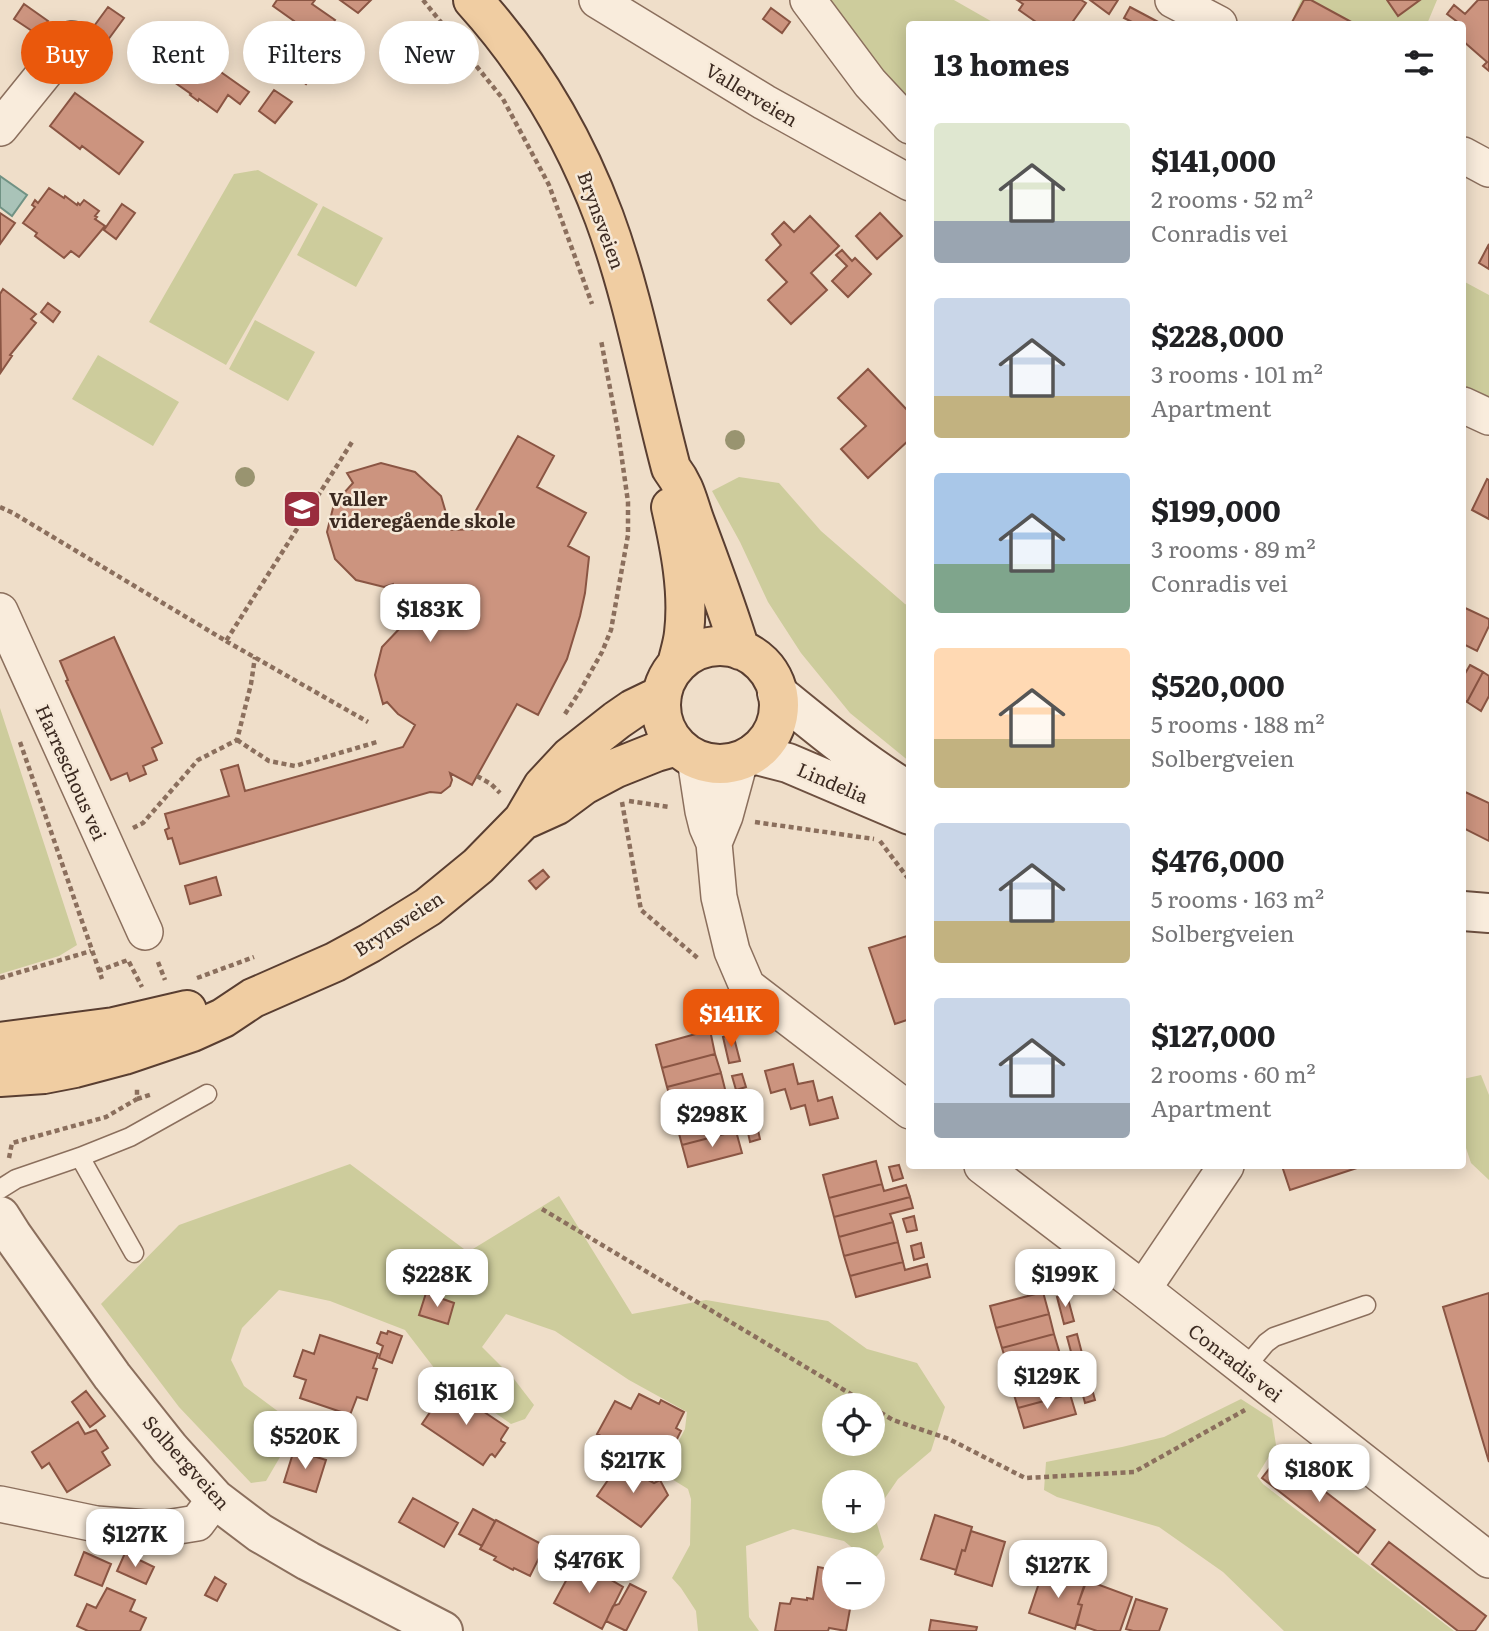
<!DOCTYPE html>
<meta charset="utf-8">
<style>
body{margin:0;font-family:Literata,serif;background:#f2f2f2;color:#202124;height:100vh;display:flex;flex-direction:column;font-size:26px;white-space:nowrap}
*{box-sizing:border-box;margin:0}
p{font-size:23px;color:#757577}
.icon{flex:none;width:38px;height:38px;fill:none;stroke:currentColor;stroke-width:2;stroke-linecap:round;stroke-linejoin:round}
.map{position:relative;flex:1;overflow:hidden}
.drawer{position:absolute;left:906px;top:21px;width:560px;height:1148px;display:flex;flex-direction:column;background:#fff;border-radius:7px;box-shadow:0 4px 18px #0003}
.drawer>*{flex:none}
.guide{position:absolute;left:21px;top:21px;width:665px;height:63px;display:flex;gap:14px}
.buttons{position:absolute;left:822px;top:1393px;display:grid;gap:14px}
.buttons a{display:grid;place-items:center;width:63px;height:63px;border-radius:50%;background:#fff;box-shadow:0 4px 18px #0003;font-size:35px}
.price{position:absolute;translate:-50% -60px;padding:0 16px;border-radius:14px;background:#fff;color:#222;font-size:23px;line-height:46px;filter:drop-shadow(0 2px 4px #0008)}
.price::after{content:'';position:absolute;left:50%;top:42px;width:21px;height:16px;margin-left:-10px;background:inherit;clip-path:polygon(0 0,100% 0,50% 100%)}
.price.on{background:#ea580c;color:#fff}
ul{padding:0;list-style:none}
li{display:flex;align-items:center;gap:21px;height:175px;padding:0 28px}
li span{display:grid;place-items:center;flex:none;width:196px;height:140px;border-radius:7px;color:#555}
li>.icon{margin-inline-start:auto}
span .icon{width:84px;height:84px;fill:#fffc;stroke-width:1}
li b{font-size:30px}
h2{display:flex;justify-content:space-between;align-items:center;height:84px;padding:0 28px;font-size:30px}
.chip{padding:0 24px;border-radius:32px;background:#fff;box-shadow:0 4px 18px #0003;font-size:24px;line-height:63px}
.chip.on{background:#ea580c;color:#fff}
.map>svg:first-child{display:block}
</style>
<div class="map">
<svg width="1489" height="1631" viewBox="0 0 1489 1631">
<rect width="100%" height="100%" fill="#efdec9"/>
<path fill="#cdcc9c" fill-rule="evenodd" d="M827,0H954L996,24H910V104L842,22Z
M1301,0H1437L1427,24H1298L1292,21Z
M258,170L318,204L226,365L149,322L234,174Z
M323,206L383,238L356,287L297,255Z
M1463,281L1489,295V400L1463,388Z
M255,320L315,352L288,401L229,369Z
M98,355L179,402L153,446L72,399Z
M739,477L779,483L821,531L905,604L910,606V762L850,713L801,653L768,602L740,542L712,491Z
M0,708L77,945L59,956L0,974Z
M1481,1075L1489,1095V1180L1471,1163L1463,1139V1079Z
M350,1164L468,1252L559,1196L632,1314L706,1300L828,1321L867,1349L917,1363L945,1407L931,1451L898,1479L874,1514L884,1547L873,1561V1559H866L844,1541L793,1529L746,1546L749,1617L759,1631H698L696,1611L681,1588L672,1578L690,1545L691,1499L688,1489L662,1473L685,1429L687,1412L629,1380L555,1331L506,1314L482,1347L514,1379L534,1405L525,1419L511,1424L438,1373L405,1330L330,1301L279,1290L242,1328L231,1360L244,1386L287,1418L294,1433L266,1481L251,1483L179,1407L101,1304L179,1225ZM835,1405H873V1444H835ZM835,1482H873V1521H835Z
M1241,1399L1272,1419L1276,1445L1257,1476L1263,1484L1454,1631H1284L1223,1572L1159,1527L1057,1497L1044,1490L1046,1462L1122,1447L1164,1437Z"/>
<path fill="#a9c3b8" stroke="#709284" stroke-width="2" d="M0,176L27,195L12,216L0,207Z"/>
<path fill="#cc947f" stroke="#8a5543" stroke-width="2" d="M277,0H315L312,4L335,20L316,45L305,37L302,42L286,31L294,21L273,6Z
M340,0H371L358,13Z
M1017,0H1081L1086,3L1071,24H1039L1019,10L1023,4Z
M1090,0H1118L1109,14Z
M1304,0H1311L1355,24H1291Z
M1387,0H1420L1398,16Z
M1478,0H1489V71L1483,66L1487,62L1463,41V24H1458L1459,23L1447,14L1454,5L1465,14Z
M24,4L48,21L38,35L14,19Z
M108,7L124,18L105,44L89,33Z
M1130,7L1162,24H1136L1124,18Z
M771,8L790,22L782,33L763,19Z
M184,46L249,92L240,104L228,95L217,112L199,99L198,101L190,95L191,94L164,75Z
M310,58L320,65L306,84L297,77Z
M274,90L292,102L275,123L259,111Z
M75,93L143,142L119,174L82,146L80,149L50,126Z
M49,188L64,198L65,196L77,205L78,203L80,205L84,200L99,211L95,216L97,217L95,219L105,226L79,257L71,251L64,258L35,236L37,233L23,223L35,207L32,205L35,200L38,203Z
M122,204L135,213L116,239L104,230Z
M0,213L15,223L0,244Z
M880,213L902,236L877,259L856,236Z
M810,216L839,246L811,273L827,290L791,324L768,300L787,282L766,260L781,245L772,234L784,222L794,232Z
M1489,244V269L1479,263Z
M842,250L852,261L855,258L871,274L848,297L832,281L847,266L836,255Z
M3,289L36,314L31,319L36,323L10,355L12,356L1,372L0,294Z
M48,303L60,312L53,322L41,312Z
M868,369L910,413V439L868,478L841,449L866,426L838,398Z
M518,436L554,456L537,487L586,513L568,546L589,557L585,593L580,616L567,659L538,715L517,704L472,785L450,773L452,780L450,786L441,793L430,792L180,864L172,838L168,839L165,830L169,828L165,814L229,796L221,770L238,765L245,791L403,747L415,725L398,714L387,702L383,704L375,675L382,647L402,626L407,625L393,584L384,587L356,580L335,559L327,532L334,504L353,483L347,473L381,463L415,472L441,496L451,530L486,529L490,522L474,514Z
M1487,479L1489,480V519L1472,510Z
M1463,607L1489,619V626L1477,651L1463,644Z
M114,637L162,743L152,748L157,760L143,766L146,774L130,781L127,773L111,780L66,681L68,680L60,661Z
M1470,665L1483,672L1467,702L1463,700V677Z
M1483,672L1489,676V696L1481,711L1467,702Z
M1463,791L1489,803V841L1463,828Z
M543,870L549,877L536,889L529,881Z
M216,877L221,895L190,904L185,886Z
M910,935V1019L895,1024L869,948Z
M710,1030L715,1054L662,1068L656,1045Z
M733,1034L740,1061L729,1063L723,1037Z
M715,1054L721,1073L667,1087L662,1068Z
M793,1064L798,1084L813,1081L818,1101L832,1097L838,1118L810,1125L805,1105L791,1109L785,1089L771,1093L765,1071Z
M721,1073L726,1093L673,1107L667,1087Z
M742,1074L746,1087L736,1090L732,1076Z
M726,1093L728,1101L749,1095L752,1107L677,1126L673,1107Z
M752,1107L755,1117L734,1123L736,1131L682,1145L677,1126Z
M757,1126L760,1139L750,1142L747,1128Z
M736,1131L742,1153L688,1167L682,1145Z
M876,1161L882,1184L829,1198L823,1175Z
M899,1165L903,1178L893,1181L889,1167Z
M1282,1166H1363L1290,1190Z
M882,1184L884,1191L906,1185L910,1197L834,1217L829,1198Z
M910,1197L913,1208L890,1214L893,1222L839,1237L834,1217Z
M914,1216L917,1230L907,1232L903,1219Z
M893,1222L898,1242L844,1256L839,1237Z
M898,1242L903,1262L850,1276L844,1256Z
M921,1243L924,1257L914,1260L911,1246Z
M903,1262L905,1270L927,1264L930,1277L856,1297L850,1276Z
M1043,1292L1049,1314L996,1328L990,1306Z
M426,1293L454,1303L448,1324L419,1315Z
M1489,1293V1462L1443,1307Z
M1067,1295L1074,1321L1064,1324L1057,1297Z
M1049,1314L1054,1334L1002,1348L996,1328Z
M388,1331L402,1336L392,1363L379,1358L383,1346L377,1343L381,1332L387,1334Z
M1054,1334L1060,1354L1008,1368L1002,1348Z
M1077,1334L1084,1361L1074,1363L1067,1337Z
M320,1335L378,1354L373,1368L377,1369L367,1400L357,1397L350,1415L300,1398L306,1380L294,1376L303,1350L314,1354Z
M1060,1354L1065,1373L1012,1388L1008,1368Z
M1065,1373L1070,1394L1018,1408L1012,1388Z
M1088,1374L1095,1400L1085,1403L1078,1377Z
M447,1387L508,1428L501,1439V1441L505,1443L495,1457L492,1454L490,1455L483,1465L422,1424Z
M86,1391L105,1416L90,1427L72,1402Z
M639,1394L659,1404L661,1400L684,1412L676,1428L681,1431L668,1457L648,1447L642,1458L597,1434L615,1401L631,1409Z
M1070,1394L1076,1414L1024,1428L1018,1408Z
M78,1422L85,1434L96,1430L108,1448L102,1452L110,1465L67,1492L49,1463L42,1468L32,1452Z
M294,1450L326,1460L316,1492L284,1482Z
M1279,1456L1375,1530L1358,1553L1262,1478Z
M619,1464L654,1483L660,1480L668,1495L641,1527L597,1496Z
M413,1498L458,1523L444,1547L399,1522Z
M473,1509L495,1521L482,1546L459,1534Z
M935,1515L972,1527L965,1551L962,1550L956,1570L921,1559Z
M496,1520L545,1546L530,1576L514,1568L513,1570L494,1560L496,1557L480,1549Z
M971,1531L1005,1542L992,1586L955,1574L962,1550L965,1551Z
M1389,1542L1486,1616L1475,1631H1458L1372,1564Z
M84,1552L111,1564L102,1586L75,1575Z
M125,1553L154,1567L146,1584L117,1571Z
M576,1562L593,1571L594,1570L623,1587L602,1629L554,1603Z
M818,1567L823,1568L831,1576H835V1598H852L846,1631L829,1628L828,1631H775L780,1603L790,1604L792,1598L807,1600V1598L813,1599Z
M1043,1571L1085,1585L1078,1604L1082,1605L1075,1629L1029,1613Z
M215,1577L226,1584L217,1601L205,1595Z
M1086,1580L1132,1597L1120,1631H1097L1077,1624L1082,1605L1078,1604Z
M630,1584L646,1592L626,1631L606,1621L613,1606L619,1604Z
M107,1588L135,1600L130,1611L146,1618L140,1631H88L77,1626L87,1604L96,1608Z
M1136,1599L1167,1609L1159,1631H1133L1126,1629Z
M931,1620L977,1627L976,1631H929Z"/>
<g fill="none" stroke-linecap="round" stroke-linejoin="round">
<g stroke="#8b6f5d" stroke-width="21">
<path id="service" d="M80,1157L134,1253
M0,1189L16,1179L80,1157L130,1137L207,1094
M1245,1368L1266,1343L1274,1337L1366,1305"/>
</g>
<g stroke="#8b6f5d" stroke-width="38">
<path id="minor" d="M597,0L764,102L910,183
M808,0L870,83L910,126
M1173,0L1219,24
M0,128L72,39
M1463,155L1489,169
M1463,405L1489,417
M0,611L145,932
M695,759L703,811L707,827L714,843L719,897L732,951L747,986L910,1111
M714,843L725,816L740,761
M982,1166L1143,1289L1489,1560
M1143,1289L1226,1166
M0,1504L96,1524L160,1529L197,1523L215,1499"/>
</g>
<g stroke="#8b6f5d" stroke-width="42">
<path id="tertiary" d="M0,1216L12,1235L112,1376L170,1449L215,1499L260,1533L308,1561L443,1631"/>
</g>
<g stroke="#6d5040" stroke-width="42">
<path id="secondary" d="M777,693C820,728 862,763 910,792
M753,754L788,763L910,815
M1463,911L1489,913"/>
</g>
<g stroke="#593e31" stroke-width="42">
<path id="primary" d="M473,0C530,63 574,137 604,217C634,298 649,385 671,468C686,488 687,500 695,522C711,565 727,607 740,650
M671,507C680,547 689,591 684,633C683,644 679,655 677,665
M661 705a59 59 0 1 1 118 0a59 59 0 1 1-118 0Z
M526,819L557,805L584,785L616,768L656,752L677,746
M0,1042L114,1027L187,1010
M0,1077L44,1074L75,1068L124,1055L192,1032L223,1018L253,998L335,962L370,943L428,907L478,866L523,820L543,786L570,757L617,720L633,709L662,695"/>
</g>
<path stroke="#8b6f5d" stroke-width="4.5" stroke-dasharray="5 3.5" stroke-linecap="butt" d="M423,0L503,99L549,185L592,304
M0,507L13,513L226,641L352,442
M226,641L368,722
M565,714L580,691L602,652L611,630L628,535V502L618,431L601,340
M237,740L269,761L295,766L377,742
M20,742L102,979
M477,776L491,784L500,793
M629,801L669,807
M622,802L641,910L700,960
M755,822L874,839
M133,828L143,823L198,760L237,740L251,684L255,657
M880,841L910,881
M158,962L165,980
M98,971L128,960L142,987
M0,978L91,951
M197,978L254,957
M137,1099L153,1094
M9,1158L12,1143L106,1117L137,1099V1088
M542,1209L869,1405
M873,1408L893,1420L949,1439L1025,1478L1134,1472L1245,1410"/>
<use href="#service" stroke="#f9ecdc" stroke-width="18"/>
<use href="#minor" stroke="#f9ecdc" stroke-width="35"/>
<use href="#tertiary" stroke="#f9ecdc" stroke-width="38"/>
<use href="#secondary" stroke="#f9ecdc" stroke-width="38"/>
<use href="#primary" stroke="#f0cda2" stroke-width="38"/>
</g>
<g fill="#999470">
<circle cx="735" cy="440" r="10"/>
<circle cx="245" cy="477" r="10"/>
</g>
<defs>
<g id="school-square" transform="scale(2.0125)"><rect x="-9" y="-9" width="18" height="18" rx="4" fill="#9a2d3e" stroke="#f6e9d8"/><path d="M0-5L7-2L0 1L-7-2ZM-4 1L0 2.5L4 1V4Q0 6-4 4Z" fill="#fff"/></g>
</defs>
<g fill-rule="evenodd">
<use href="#school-square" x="302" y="509"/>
</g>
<g text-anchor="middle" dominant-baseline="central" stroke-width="5" stroke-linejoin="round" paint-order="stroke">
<g font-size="19" fill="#3c2a21" stroke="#f6e9d8">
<text transform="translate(752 94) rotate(31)">Vallerveien</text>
<text transform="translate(602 220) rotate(70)">Brynsveien</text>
<text transform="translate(72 772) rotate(66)">Harreschous vei</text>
<text transform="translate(833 782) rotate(23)">Lindelia</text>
<text transform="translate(398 923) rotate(-33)">Brynsveien</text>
<text transform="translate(1236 1362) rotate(38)">Conradis vei</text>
<text transform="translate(187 1462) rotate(48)">Solbergveien</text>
</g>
<g font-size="19" font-weight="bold" fill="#3c2a21" stroke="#f6e9d8" text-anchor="start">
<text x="329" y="498">Valler<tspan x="329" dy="22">videregående skole</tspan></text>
</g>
</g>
</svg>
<div class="buttons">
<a><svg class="icon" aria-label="locate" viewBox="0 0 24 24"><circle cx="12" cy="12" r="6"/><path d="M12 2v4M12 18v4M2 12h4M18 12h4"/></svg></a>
<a>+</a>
<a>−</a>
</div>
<b class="price" style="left:430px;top:644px">$183K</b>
<b class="price on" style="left:731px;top:1049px">$141K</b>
<b class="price" style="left:712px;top:1149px">$298K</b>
<b class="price" style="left:437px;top:1309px">$228K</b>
<b class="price" style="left:1065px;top:1309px">$199K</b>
<b class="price" style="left:1047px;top:1411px">$129K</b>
<b class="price" style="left:466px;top:1427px">$161K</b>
<b class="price" style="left:305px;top:1471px">$520K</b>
<b class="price" style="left:633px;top:1495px">$217K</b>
<b class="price" style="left:1319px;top:1504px">$180K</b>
<b class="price" style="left:135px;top:1569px">$127K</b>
<b class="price" style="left:589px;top:1595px">$476K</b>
<b class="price" style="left:1058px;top:1600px">$127K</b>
<div class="guide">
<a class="chip on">Buy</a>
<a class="chip">Rent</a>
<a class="chip">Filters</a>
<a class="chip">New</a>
</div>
<section class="drawer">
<h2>13 homes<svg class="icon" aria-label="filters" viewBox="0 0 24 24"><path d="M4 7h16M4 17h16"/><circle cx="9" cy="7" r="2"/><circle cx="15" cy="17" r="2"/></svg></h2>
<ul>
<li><span style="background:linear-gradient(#dfe7d0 70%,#9aa5b1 0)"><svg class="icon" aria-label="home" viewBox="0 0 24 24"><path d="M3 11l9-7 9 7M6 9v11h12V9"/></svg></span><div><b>$141,000</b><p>2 rooms · 52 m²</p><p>Conradis vei</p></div></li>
<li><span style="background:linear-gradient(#c9d6e8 70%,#c2b280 0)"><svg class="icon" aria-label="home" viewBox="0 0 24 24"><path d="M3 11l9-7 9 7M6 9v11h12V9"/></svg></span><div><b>$228,000</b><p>3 rooms · 101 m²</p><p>Apartment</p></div></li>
<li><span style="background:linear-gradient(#a9c7e8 65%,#7fa58c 0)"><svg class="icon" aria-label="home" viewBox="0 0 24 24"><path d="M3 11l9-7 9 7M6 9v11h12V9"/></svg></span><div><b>$199,000</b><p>3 rooms · 89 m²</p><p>Conradis vei</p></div></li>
<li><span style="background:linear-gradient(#ffd9b3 65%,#c2b280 0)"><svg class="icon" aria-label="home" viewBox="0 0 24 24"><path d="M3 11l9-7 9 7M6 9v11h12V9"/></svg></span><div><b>$520,000</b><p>5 rooms · 188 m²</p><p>Solbergveien</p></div></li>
<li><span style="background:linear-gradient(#c9d6e8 70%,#c2b280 0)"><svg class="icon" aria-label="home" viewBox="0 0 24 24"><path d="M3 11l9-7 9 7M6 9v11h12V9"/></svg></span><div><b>$476,000</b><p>5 rooms · 163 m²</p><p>Solbergveien</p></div></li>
<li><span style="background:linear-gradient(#c9d6e8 75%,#9aa5b1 0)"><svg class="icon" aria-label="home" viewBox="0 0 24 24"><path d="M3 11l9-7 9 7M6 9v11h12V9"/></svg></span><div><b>$127,000</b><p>2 rooms · 60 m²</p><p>Apartment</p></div></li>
</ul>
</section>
</div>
